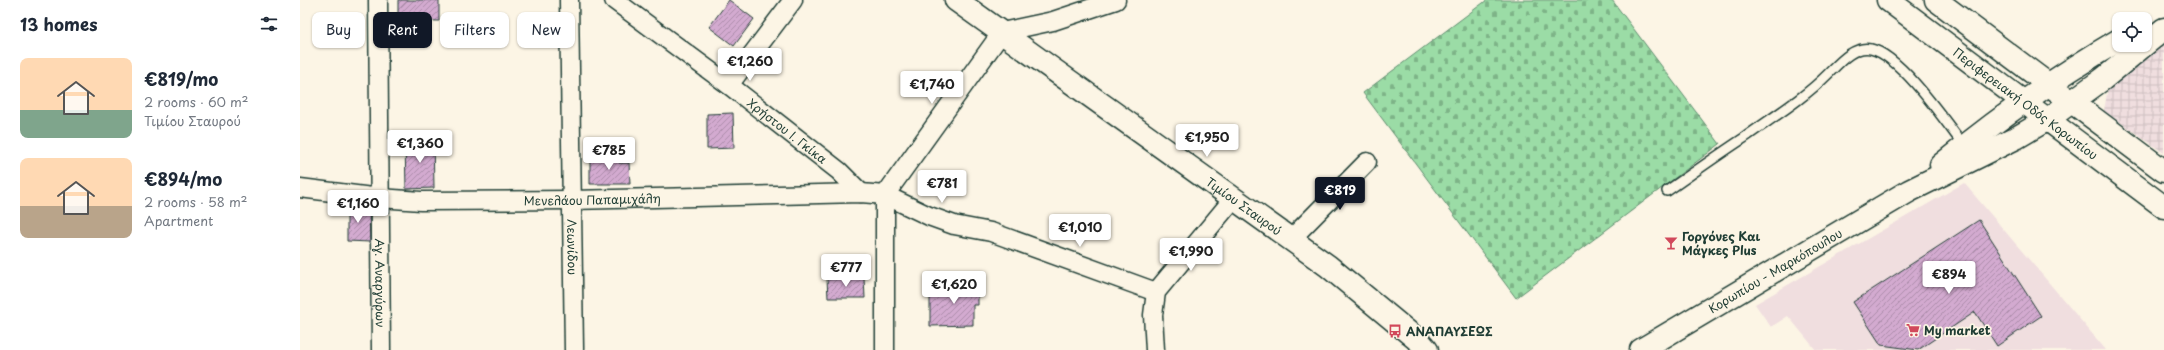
<!DOCTYPE html>
<meta charset="utf-8">
<style>
body{margin:0;font-family:"Playpen Sans",sans-serif;background:#f2f2f3;color:#1f2937;height:100vh;display:flex;flex-direction:column;font-size:15px;white-space:nowrap}
*{box-sizing:border-box;margin:0}
p{font-size:13px;color:#747a83}
.icon{flex:none;width:22px;height:22px;fill:none;stroke:currentColor;stroke-width:2;stroke-linecap:round;stroke-linejoin:round}
.map{position:relative;flex:1;overflow:hidden}
.sheet{display:flex;flex-direction:column;background:#fff;width:300px}
.sheet>*{flex:none}
.banner{position:absolute;left:12px;top:12px;width:380px;height:36px;display:flex;gap:8px}
.fabs{position:absolute;left:1812px;top:12px;display:grid;gap:8px}
.fabs a{display:grid;place-items:center;width:40px;height:40px;border-radius:8px;background:#fff;box-shadow:0 1px 3px #0004;font-size:20px}
.price{position:absolute;translate:-50% -34px;padding:0 9px;border-radius:4px;background:#fff;color:#222;font-size:13px;line-height:26px;filter:drop-shadow(0 1px 2px #0008)}
.price::after{content:'';position:absolute;left:50%;top:24px;width:12px;height:9px;margin-left:-6px;background:inherit;clip-path:polygon(0 0,100% 0,50% 100%)}
.price.current{background:#111827;color:#fff}
ul{padding:0;list-style:none}
li{display:flex;align-items:center;gap:12px;height:100px;padding:0 20px}
li span{display:grid;place-items:center;flex:none;width:112px;height:80px;border-radius:8px;color:#555}
li>.icon{margin-inline-start:auto}
span .icon{width:48px;height:48px;fill:#fffc;stroke-width:1}
li b{font-size:17px}
h2{display:flex;justify-content:space-between;align-items:center;height:48px;padding:0 20px;font-size:17px}
.chip{padding:0 14px;border-radius:8px;background:#fff;box-shadow:0 1px 3px #0004;font-size:14px;line-height:36px}
.chip.current{background:#111827;color:#fff}
main{display:flex;flex:1;min-height:0}
.map>svg:first-child{display:block}
</style>
<main>
<section class="sheet">
<h2>13 homes<svg class="icon" aria-label="filters" viewBox="0 0 24 24"><path d="M4 7h16M4 17h16"/><circle cx="9" cy="7" r="2"/><circle cx="15" cy="17" r="2"/></svg></h2>
<ul>
<li><span style="background:linear-gradient(#ffd9b3 65%,#7fa58c 0)"><svg class="icon" aria-label="home" viewBox="0 0 24 24"><path d="M3 11l9-7 9 7M6 9v11h12V9"/></svg></span><div><b>€819/mo</b><p>2 rooms · 60 m²</p><p>Τιμίου Σταυρού</p></div></li>
<li><span style="background:linear-gradient(#ffd9b3 60%,#b9a48a 0)"><svg class="icon" aria-label="home" viewBox="0 0 24 24"><path d="M3 11l9-7 9 7M6 9v11h12V9"/></svg></span><div><b>€894/mo</b><p>2 rooms · 58 m²</p><p>Apartment</p></div></li>
</ul>
</section>
<div class="map">
<svg width="1864" height="350" viewBox="0 0 1864 350">
<defs>
<pattern id="industrial-grid" width="8" height="8" patternUnits="userSpaceOnUse"><rect width="8" height="8" fill="#f0dedf"/><path d="M0 4h8M4 0v8" fill="none" stroke="#cdbfc0"/></pattern>
<pattern id="cemetery-stones" width="16" height="16" patternUnits="userSpaceOnUse"><rect width="16" height="16" fill="#9bdca6"/><path d="M2 7V4a2 2 0 0 1 4 0v3zM10 15v-3a2 2 0 0 1 4 0v3z" fill="#7eb488"/></pattern>
<pattern id="building-hatch" width="6" height="6" patternUnits="userSpaceOnUse"><rect width="6" height="6" fill="#d3aad0"/><path d="M-1 1l2-2M0 6l6-6M5 7l2-2" fill="none" stroke="#ab8caa"/></pattern>
</defs>
<rect width="100%" height="100%" fill="#fcf5e5"/>
<filter id="ink" filterUnits="userSpaceOnUse"><feTurbulence type="fractalNoise" baseFrequency=".025" numOctaves="2"/><feDisplacementMap in="SourceGraphic" scale="8" xChannelSelector="R" yChannelSelector="G"/><feConvolveMatrix kernelMatrix="1 2 1 2 8 2 1 2 1" color-interpolation-filters="sRGB"/></filter>
<g filter="url(#ink)">
<path fill="#f0dedf" d="M1664,183L1806,350H1516L1488,316L1471,327L1455,304Z"/>
<path fill="url(#industrial-grid)" d="M1864,40V153L1804,111L1809,82Z"/>
<path fill="url(#cemetery-stones)" stroke="#5d8c6d" d="M1187,0H1312L1420,144L1216,298L1063,93Z"/>
<path fill="url(#building-hatch)" stroke="#1f3d34" d="M98,0H139V21L98,20Z
M429,0L454,19L434,46L409,27Z
M433,113L434,148L407,149V114Z
M133,137L134,188L106,189L105,142H115V138Z
M319,156V163H329L330,184H290V157Z
M47,206L69,208L70,242L47,241Z
M1679,220L1741,316L1697,346L1675,312L1618,350L1581,345L1553,302Z
M564,278L565,298H528L527,279Z
M678,284V305H673V325L630,326V290H647V285Z"/>
<g fill="none" stroke-linecap="round" stroke-linejoin="round">
<g stroke="#1f3d34" stroke-width="12">
<path id="lane" d="M1367,191C1393,173 1418,155 1444,138C1473,117 1503,99 1528,74C1539,63 1554,45 1571,49C1600,55 1646,122 1664,146"/>
</g>
<g stroke="#1f3d34" stroke-width="21">
<g id="street">
<path id="s1" d="M78,0L81,350"/>
<path id="s2" d="M269,0L274,350"/>
<path id="s3" d="M314,0L429,85L539,171L561,193"/>
<path d="M429,85L493,0"/>
<path id="s4" d="M0,188L80,198L121,201L272,200L561,193L585,195L629,216L654,225L691,232L856,292"/>
<path d="M585,195L702,32L753,21L816,0"/>
<path d="M991,239L1067,162"/>
<path d="M585,350V195"/>
<path d="M855,350L853,315L856,292L934,198"/>
</g>
</g>
<g stroke="#1f3d34" stroke-width="25">
<g id="secondary">
<path id="s5" d="M656,0L1028,266L1120,342L1127,350"/>
</g>
</g>
<g stroke="#1f3d34" stroke-width="25">
<g id="primary">
<path id="s6" d="M1588,0L1864,207"/>
<path d="M1636,0L1864,171"/>
<path d="M1641,165C1697,119 1756,77 1819,40"/>
<path id="s7" d="M1341,350L1609,191L1716,138L1748,119L1803,79L1864,29"/>
</g>
</g>
<use href="#lane" stroke="#fcf5e5" stroke-width="9"/>
<use href="#street" stroke="#fcf5e5" stroke-width="18"/>
<use href="#secondary" stroke="#fcf5e5" stroke-width="22"/>
<use href="#primary" stroke="#fcf5e5" stroke-width="22"/>
</g>
</g>
<defs>
<g id="bar-bare" transform="scale(1.08)"><path d="M-6-5H6L.8 .8V4.5H3.5V6h-7V4.5H-.8V.8Z" fill="#d1495b" stroke="#fcf5e5" stroke-width="2.5" paint-order="stroke"/></g>
<g id="supermarket-bare" transform="scale(1.08)"><path d="M-6-5.5h2.5l.6 2H6L4.5 2H-2.5L-4.4-4H-6ZM-1.5 3.2a1.3 1.3 0 1 0 .1 0ZM3 3.2a1.3 1.3 0 1 0 .1 0Z" fill="#d1495b" stroke="#fcf5e5" stroke-width="2.5" paint-order="stroke"/></g>
<g id="bus-bare" transform="scale(1.08)"><path d="M-5-6H5V4H4V6H2V4H-2V6H-4V4H-5ZM-3.5-4V0h7V-4ZM-3.5 1.2v1.5H-2V1.2ZM2 1.2v1.5H3.5V1.2Z" fill="#d1495b" stroke="#fcf5e5" stroke-width="2.5" paint-order="stroke"/></g>
</defs>
<g fill-rule="evenodd">
<use href="#bar-bare" x="1371" y="243"/>
<use href="#supermarket-bare" x="1613" y="330"/>
<use href="#bus-bare" x="1095" y="331"/>
</g>
<g text-anchor="middle" dominant-baseline="central" stroke-width="3.5" stroke-linejoin="round" paint-order="stroke">
<g font-size="12" fill="#1f3d34" stroke="#fcf5e5">
<text stroke="none"><textPath href="#s6" startOffset="172">Περιφερειακή Οδός Κορωπίου</textPath></text>
<text stroke="none"><textPath href="#s3" startOffset="217">Χρήστου Ι. Γκίκα</textPath></text>
<text stroke="none"><textPath href="#s4" startOffset="293">Μενελάου Παπαμιχάλη</textPath></text>
<text stroke="none"><textPath href="#s5" startOffset="354">Τιμίου Σταυρού</textPath></text>
<text stroke="none"><textPath href="#s2" startOffset="247">Λεωνίδου</textPath></text>
<text stroke="none"><textPath href="#s7" startOffset="156">Κορωπίου - Μαρκόπουλου</textPath></text>
<text stroke="none"><textPath href="#s1" startOffset="283">Αγ. Αναργύρων</textPath></text>
</g>
<g font-size="12" font-weight="bold" fill="#1f3d34" stroke="#fcf5e5" text-anchor="start">
<text x="1382" y="236">Γοργόνες Και<tspan x="1382" dy="14">Μάγκες Plus</tspan></text>
<text x="1624" y="330">My market</text>
<text x="1106" y="331">ΑΝΑΠΑΥΣΕΩΣ</text>
</g>
</g>
</svg>
<div class="fabs">
<a><svg class="icon" aria-label="locate" viewBox="0 0 24 24"><circle cx="12" cy="12" r="6"/><path d="M12 2v4M12 18v4M2 12h4M18 12h4"/></svg></a>
</div>
<b class="price" style="left:450px;top:82px">€1,260</b>
<b class="price" style="left:632px;top:105px">€1,740</b>
<b class="price" style="left:907px;top:158px">€1,950</b>
<b class="price" style="left:120px;top:164px">€1,360</b>
<b class="price" style="left:309px;top:171px">€785</b>
<b class="price" style="left:642px;top:204px">€781</b>
<b class="price current" style="left:1040px;top:211px">€819</b>
<b class="price" style="left:58px;top:224px">€1,160</b>
<b class="price" style="left:780px;top:248px">€1,010</b>
<b class="price" style="left:891px;top:272px">€1,990</b>
<b class="price" style="left:546px;top:288px">€777</b>
<b class="price" style="left:1649px;top:295px">€894</b>
<b class="price" style="left:654px;top:305px">€1,620</b>
<div class="banner">
<a class="chip">Buy</a>
<a class="chip current">Rent</a>
<a class="chip">Filters</a>
<a class="chip">New</a>
</div>
</div>
</main>
